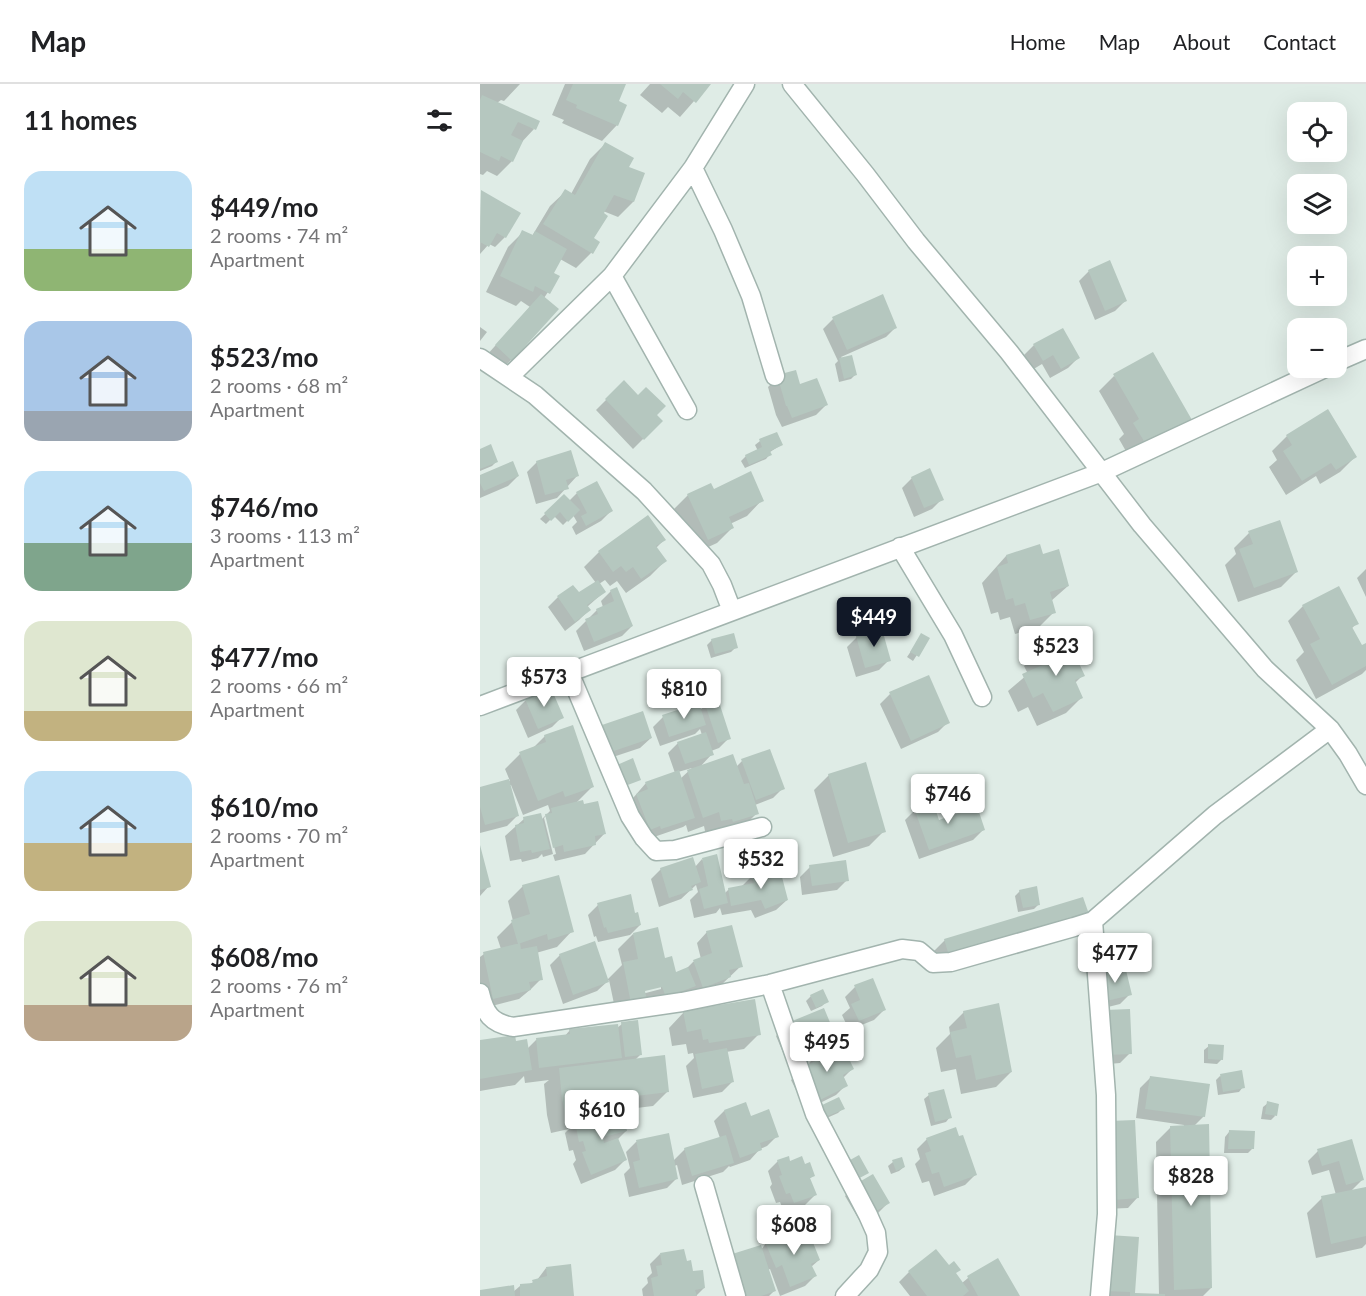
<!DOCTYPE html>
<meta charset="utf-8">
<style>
body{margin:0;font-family:Lato,sans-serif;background:#f6f6f6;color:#202124;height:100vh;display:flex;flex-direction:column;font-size:22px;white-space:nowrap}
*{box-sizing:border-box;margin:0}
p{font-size:20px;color:#757577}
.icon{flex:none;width:33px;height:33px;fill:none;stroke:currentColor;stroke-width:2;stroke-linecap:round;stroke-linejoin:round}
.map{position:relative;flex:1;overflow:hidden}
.details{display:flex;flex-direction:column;background:#fff;width:480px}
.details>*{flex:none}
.controls{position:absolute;left:807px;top:18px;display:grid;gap:12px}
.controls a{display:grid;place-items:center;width:60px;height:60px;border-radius:12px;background:#fff;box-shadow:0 6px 24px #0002;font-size:30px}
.price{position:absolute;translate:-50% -51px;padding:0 14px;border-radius:6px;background:#fff;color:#222;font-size:20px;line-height:39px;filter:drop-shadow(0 2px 3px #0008)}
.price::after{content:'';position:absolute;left:50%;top:36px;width:18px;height:14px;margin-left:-9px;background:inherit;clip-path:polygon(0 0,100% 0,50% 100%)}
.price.on{background:#111827;color:#fff}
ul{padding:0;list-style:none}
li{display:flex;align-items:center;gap:18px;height:150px;padding:0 24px}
li span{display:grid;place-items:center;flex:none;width:168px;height:120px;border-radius:18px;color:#555}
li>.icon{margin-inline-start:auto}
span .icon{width:72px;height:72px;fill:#fffc;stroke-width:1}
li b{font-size:26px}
h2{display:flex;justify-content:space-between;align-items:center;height:72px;padding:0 24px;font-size:26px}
header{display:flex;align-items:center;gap:36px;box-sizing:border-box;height:84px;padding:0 30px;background:#fff;border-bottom:2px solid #e0e0e0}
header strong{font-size:28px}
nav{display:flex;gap:33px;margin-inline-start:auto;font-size:21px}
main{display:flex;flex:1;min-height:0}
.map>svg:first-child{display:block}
</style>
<header>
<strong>Map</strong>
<nav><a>Home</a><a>Map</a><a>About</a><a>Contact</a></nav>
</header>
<main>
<section class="details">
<h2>11 homes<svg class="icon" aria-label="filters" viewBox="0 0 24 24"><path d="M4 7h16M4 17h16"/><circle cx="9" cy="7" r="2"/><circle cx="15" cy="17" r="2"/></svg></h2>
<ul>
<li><span style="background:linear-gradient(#bfe0f5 65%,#8fb573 0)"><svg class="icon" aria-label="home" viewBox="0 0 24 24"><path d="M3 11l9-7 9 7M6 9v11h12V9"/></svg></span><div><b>$449/mo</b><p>2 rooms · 74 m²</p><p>Apartment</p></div></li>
<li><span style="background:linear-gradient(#a9c7e8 75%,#9aa5b1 0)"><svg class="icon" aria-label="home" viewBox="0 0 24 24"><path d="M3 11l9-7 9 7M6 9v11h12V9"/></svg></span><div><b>$523/mo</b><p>2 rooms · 68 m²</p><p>Apartment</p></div></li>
<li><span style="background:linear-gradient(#bfe0f5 60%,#7fa58c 0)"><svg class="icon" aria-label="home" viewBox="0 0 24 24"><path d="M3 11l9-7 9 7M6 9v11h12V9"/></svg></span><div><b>$746/mo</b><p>3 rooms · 113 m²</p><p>Apartment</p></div></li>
<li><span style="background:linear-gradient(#dfe7d0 75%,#c2b280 0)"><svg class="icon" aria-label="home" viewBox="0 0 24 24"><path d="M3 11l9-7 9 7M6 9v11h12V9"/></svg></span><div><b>$477/mo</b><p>2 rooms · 66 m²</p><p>Apartment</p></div></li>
<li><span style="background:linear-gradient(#bfe0f5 60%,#c2b280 0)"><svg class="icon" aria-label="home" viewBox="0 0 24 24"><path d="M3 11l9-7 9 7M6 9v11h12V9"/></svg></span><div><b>$610/mo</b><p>2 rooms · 70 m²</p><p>Apartment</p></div></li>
<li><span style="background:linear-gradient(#dfe7d0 70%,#b9a48a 0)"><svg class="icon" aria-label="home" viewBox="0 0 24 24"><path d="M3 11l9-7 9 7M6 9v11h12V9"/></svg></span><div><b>$608/mo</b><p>2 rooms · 76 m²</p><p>Apartment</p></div></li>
</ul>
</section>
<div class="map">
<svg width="886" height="1212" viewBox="0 0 886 1212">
<rect width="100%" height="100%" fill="#dfece6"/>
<path fill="#0003" fill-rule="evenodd" d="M0,0H40L24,17L21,16L17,19L54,45L40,60L32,77L17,92L7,87L3,91L0,90Z
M85,0H144L137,18L145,22L137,41L122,57L82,39L84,36L72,31Z
M170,0H229L200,33L188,23L182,29L160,11Z
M125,60L147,84L163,90L153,118L138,133L123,127L112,154L118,158L111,169L96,184L80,175L72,189L78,193L64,214L31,276L21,286L6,272L50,223L41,217L36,222L6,208L28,163L43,148L52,152L70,122L86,107L91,110L110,75Z
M1,108L39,129L25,153L15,163L9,160L0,170Z
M609,187L645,217L635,227L615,236L599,197Z
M353,235L416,243L406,253L361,273L375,291L371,295L359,298L355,280L358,277L343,245Z
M0,243L7,248L0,257Z
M554,261L598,274L588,284L570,294L562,280L552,286L544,271Z
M634,292L710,336L651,376L639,355L644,350L619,307Z
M298,293L319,302L346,321L336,331L302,343L296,331L288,303Z
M144,298L181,337L153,365L116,326Z
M807,352L875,373L860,388L840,400L836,392L806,411L789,383L797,376L792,367Z
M280,357L301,361L290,368V370L286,375L265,384L261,377L266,372L278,367L275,361Z
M0,366L16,378L12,382L0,387Z
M57,378L97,392L77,414L56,420L47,388Z
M449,386L462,415L452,425L434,433L422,404L432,394Z
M38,392L28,402L0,414V393Z
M233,407L282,416L267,432L250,440L252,444L237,459L213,470L193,426L208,411Z
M97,409L131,427L121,437L96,451L92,443L97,438L93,431L83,441L74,432L66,440L60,435L84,412L89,417Z
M769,449L816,488L801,503L758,518L745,481L756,470L754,464Z
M184,456L176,464L185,477L170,492L146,509L137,497L130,502L125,496L119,500L124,508L107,523L109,526L99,536L85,547L68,523L78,513L98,510L116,499L104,483L119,468Z
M526,472H562L588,502L571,517L574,528L559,543L535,550L530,533L520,536L518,528L511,530L502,499Z
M886,485V513L877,494Z
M131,507L152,542L142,552L104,567L96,547L117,526L123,523L121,517Z
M823,522L877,539L871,545L881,563L886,560V586L882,590L836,615L816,576L824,568L808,537Z
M442,551L448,554L433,577L427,573Z
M377,553L409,576L399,586L376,593L367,563Z
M232,556L256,563L251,568L231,574L227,561Z
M559,567L589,578L603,591L595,599L602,613L586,629L557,642L548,623L538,628L528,607L548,590L544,582Z
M410,610L468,638L458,648L421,665L400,620Z
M46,616L82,633L72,643L48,654L36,626Z
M226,621L249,654L239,664L231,667L232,670L219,684L256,683L262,677L303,704L293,714L275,721L277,729L262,744L226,752L224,742L208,748L206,741L203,743L171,754L147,721L166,699L195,689L188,669L198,659L222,651L220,645L215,650L180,662L173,643L183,633L220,626ZM212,684L200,695L198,688Z
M123,642L171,654L160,664L121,677L113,652Z
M65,652L112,703L96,719L125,749L105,770L75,777L73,771L76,770L66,732L64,734L73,770L63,773L62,770L58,774L42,778L41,775L30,777L25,752L44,735L61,736L70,727L68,721L43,731L31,701H29L37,732L27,742L0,749V705L30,697L25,685L40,670L52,665Z
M349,691L404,747L389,762L353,773L334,706Z
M435,726L458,738L503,746L493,756L439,775L425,736Z
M0,764L9,802L0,812Z
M222,775L244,810L249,805L262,802L272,792L307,816L296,826L275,834L271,826L242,831L240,824L236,829L214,834L210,816L218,808L216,801L201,815L179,823L171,795L181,785L215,783Z
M330,783L367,796L357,806L322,811L320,793Z
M43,802L92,847L77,863L56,869L61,895L51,905L39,915L4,924L0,908V873L4,870L21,865L17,853L33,837L28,817Z
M540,807L558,821L554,825L538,828L535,812Z
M118,821L154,830L160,841L150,851L118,858L116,852L114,853L108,831Z
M593,847L455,889L450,871L465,856Z
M227,848L261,882L239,903L213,913L210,906L199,917L137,934L129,896L117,907L83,920L70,881L80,871L127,896L142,881L138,865L153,850L184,876L195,890L206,885L213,878L221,875L217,859ZM181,901V905L158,911L157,908Z
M632,891L650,910L640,920L616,926Z
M375,903L404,926L394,936L369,946L362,931L370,924L365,913Z
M331,912L347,917L342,922L331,927L326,917Z
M204,928L279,950L264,965L246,968L252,998L242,1008L213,1014L206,982L214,974L213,969L208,970L206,960L192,962L189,944Z
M484,928L531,988L516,1003L481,1010L476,985L461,988L456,964L470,950L469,943Z
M615,938L650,969L640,979L617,981Z
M142,940L160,971L155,976L188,1007L173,1022L124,1028V1026L115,1035L146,1047L137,1056L145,1076L135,1086L101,1100L93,1080L96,1076L93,1066L89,1067L85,1049L89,1045L71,1049L67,1031L64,1000L69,996L45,999L44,992L35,1001L0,1007V958L35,959L47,965L56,956L84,953L90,946L137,944Z
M306,942L354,952L344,962L307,978L296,952Z
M729,962L742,975L737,980L724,979V966Z
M339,969L351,971L372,985L363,994L366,1001L356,1011L326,1026L311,996L321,986L330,981L329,979Z
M740,992L763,1003L759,1008L738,1011L736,996Z
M670,994L724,1032L714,1042L731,1204L723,1212H616L619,1163L654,1211H679L676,1058L691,1043H704V1041L656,1034L660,1004Z
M449,1011L470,1033L466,1038L451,1042L444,1015Z
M788,1019L795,1032L791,1036L781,1035L783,1023Z
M363,1024L358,1029L340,1037L336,1027Z
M244,1027L270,1034L297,1052L287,1062L280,1065L270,1076L250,1083L249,1082L243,1088L202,1101L197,1081L194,1082L197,1094L187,1104L149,1113L144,1090L150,1084L146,1068L156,1058L188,1051L193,1077L205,1065L240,1054L234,1037Z
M749,1048L772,1065L768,1069H744L745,1053Z
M620,1049L658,1113L648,1124L624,1125Z
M447,1055L495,1091L485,1101L454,1112L449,1097L442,1099L435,1080L440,1075L437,1065Z
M871,1057L882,1096L870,1108L886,1104V1160L882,1164L836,1174L827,1129L842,1114L856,1111L849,1086L832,1091L828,1077L838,1067Z
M421,1075L424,1083L419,1087L411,1090L408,1082L413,1078Z
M298,1077L324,1082L333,1092L329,1095L335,1111L325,1121L304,1128L300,1118L296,1119L290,1103L292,1100L288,1087Z
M375,1102L408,1119L398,1129L381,1139L365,1112Z
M320,1157L339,1176L331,1183L335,1192L325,1202L300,1212L290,1185L288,1186L294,1207L289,1212H249L286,1159Z
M180,1170L212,1189L224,1204L216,1212H163L162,1205L168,1199L167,1194L172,1189L170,1180Z
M518,1176L539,1212H430L419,1198L429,1188L475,1190L482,1199L488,1194Z
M66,1184L93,1212H0V1208H33L40,1202L48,1201L57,1196Z"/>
<path fill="#b5c7bf" d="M93,0H146L139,17L147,21L138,42L96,24L97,21L86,16Z
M180,0H231L216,19L203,8L198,15Z
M2,11L60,37L56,46L38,38L31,51L43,57L33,78L21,72L19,77L0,68V16Z
M125,58L154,74L149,83L165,89L154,118L134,111L124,129L128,132L114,154L120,158L113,170L63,140L85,105L95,111Z
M1,106L41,129L26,154L17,149L9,163L0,158Z
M42,146L53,151L55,147L87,165L74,189L80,192L70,210L55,202L53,208L20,192Z
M630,176L647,217L625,227L608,186Z
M61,210L79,225L32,277L15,261Z
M403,210L417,244L367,266L352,233Z
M583,244L600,274L581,285L573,271L563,277L553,260Z
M673,268L712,336L667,362L653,339L659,335L633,290Z
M372,271L377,291L364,295L359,274Z
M316,286L320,300L337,294L348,321L312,334L307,322H306L297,291Z
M144,296L158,311L166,303L186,322L177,331L183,337L164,356L125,315Z
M848,325L877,373L856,386L851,379L822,397L803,367L812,361L806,351Z
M297,348L303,361L290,367L292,371L269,381L265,371L282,363L279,355Z
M11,360L18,378L0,385V365Z
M91,366L99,392L86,396L89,405L65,411L56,377Z
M33,377L39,392L4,407L0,399V391Z
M450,384L464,416L444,424L431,393Z
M271,387L284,417L249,433L254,444L228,456L207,410L231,399L234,405Z
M117,397L133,427L106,442L101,432L107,429L96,408Z
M84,410L100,426L88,438L80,428L71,437L64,429Z
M168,431L186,456L176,462L187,477L161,495L153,483L146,488L141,482L133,488L118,467Z
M800,436L818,488L774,504L759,465L773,460L768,447Z
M560,460L563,470L579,465L589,502L570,508L576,529L550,536L545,519L535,522L533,514L526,516L517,483L528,479L526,471Z
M118,496L126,508L107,521L111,526L95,538L77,512L93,501L99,508Z
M859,502L879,540L872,543L882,561L886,559V582L852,601L830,560L840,555L822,521Z
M137,503L153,542L114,558L105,535L118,530L116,525L134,517L130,506Z
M402,545L411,577L385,584L376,552Z
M254,549L258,564L235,570L231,555Z
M441,549L450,554L439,573L430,568Z
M580,556L589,576L596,573L605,592L595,596L603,614L573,628L563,609L553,614L542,590L565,580L558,566Z
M449,591L470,639L431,657L409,608Z
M71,604L84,634L58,645L45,615Z
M238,615L251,655L238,659L225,620Z
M219,619L226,641L189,653L182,631Z
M163,627L172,654L131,668L122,641Z
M93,641L114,703L85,713L83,707L58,717L39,668L66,658L64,651Z
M226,648L234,671L205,680L197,658Z
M290,665L305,705L276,716L261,675Z
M253,670L264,700L269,699L279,730L253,738L252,735L241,737L239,728L223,734L207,686Z
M153,674L161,696L145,702L137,681Z
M386,678L406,748L368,759L348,690Z
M199,686L215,734L181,745L180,742L170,746L156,710L168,705L165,698Z
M29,695L39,732L5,741L0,723V703Z
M103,716L104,720L118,717L126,750L115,752L116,761L84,768L83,761L73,764L65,730L72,729L71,724Z
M453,718L459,736L497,722L505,746L449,766L434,724Z
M61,729L70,765L52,769L51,766L40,768L35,741L44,739L43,733Z
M0,761L11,803L0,806Z
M237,770L248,819L224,825L219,805L228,802L222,774Z
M213,773L221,798L211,802L213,806L189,814L180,784Z
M366,776L369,797L332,802L329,781Z
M294,782L299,794L302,793L308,816L285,825L281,816L251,822L248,804L274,799L271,791Z
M79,791L94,848L68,856L67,850L38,860L31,836L50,830L42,801Z
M557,802L560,821L543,824L539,806Z
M151,810L155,829L158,828L161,841L128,849L126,843L124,844L117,819Z
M603,813L610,833L470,875L464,855Z
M252,841L263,883L249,886L251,893L223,904L213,876L232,869L226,847Z
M178,843L185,874L192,872L196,888L208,883L216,902L186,913L182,903L165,907L167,916L151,920L143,878L158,875L153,849Z
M115,857L129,898L93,911L79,870Z
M40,859L41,865L57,862L63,896L49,898L51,906L13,915L3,868Z
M632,883L633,889L646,886L652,911L626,917L619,886Z
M393,894L406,926L379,937L371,920L380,916L374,901Z
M343,905L349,918L336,924L330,911Z
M275,915L281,951L229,959L228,955L223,956L221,945L207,948L203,927Z
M519,919L532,988L496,996L491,971L476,974L470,948L487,944L483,927Z
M344,924L356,953L317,969L305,940Z
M650,925L652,970L627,971L625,926Z
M158,936L162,971L145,973L141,938Z
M138,940L142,974L59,984L56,954L90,950L89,945Z
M35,951L36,957L47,955L52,986L0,995V956Z
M728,960L744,961L743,976L728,975Z
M349,963L351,969L363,963L374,985L363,991L368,1002L336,1018L320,985L341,974L338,968Z
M247,964L254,998L222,1005L215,970Z
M185,971L189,1008L139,1014L138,1010L108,1012L109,1017L124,1015L125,1027L86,1034L82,1015L79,984Z
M762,986L765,1004L743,1008L740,990Z
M670,992L730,1000L725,1033L665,1025Z
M464,1005L472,1034L455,1038L448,1009Z
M359,1013L365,1025L345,1033L340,1022Z
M787,1017L799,1020L797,1032L785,1030Z
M266,1018L271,1032L289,1025L299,1053L280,1059L282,1066L260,1074L244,1026Z
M143,1027L147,1047L123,1053L124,1059L138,1054L147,1076L111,1091L102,1068L106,1067L103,1057L99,1058L95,1038Z
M655,1036L659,1114L633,1116L629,1037Z
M729,1040L732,1204L694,1206L690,1042Z
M476,1043L479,1052L483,1051L497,1091L464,1103L459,1088L452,1090L445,1069L451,1067L446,1054Z
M749,1046L775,1047L774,1065H748Z
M189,1049L198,1095L159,1104L153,1078L160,1076L156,1056Z
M246,1051L254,1079L212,1092L204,1064Z
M872,1055L884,1096L866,1101L859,1077L842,1082L837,1065Z
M379,1071L389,1089L372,1098L363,1080Z
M309,1072L310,1077L322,1072L325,1080L330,1078L335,1092L330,1094L337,1111L314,1119L310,1109L306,1110L299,1092L302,1091L297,1076Z
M422,1073L425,1083L416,1087L412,1076Z
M393,1090L410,1119L391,1130L374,1101Z
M886,1103V1152L851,1160L841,1112Z
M317,1145L321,1155L330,1151L340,1176L331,1180L337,1192L310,1203L302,1181L296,1184L285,1158Z
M629,1151L659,1153L655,1209L685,1210V1212H650V1208L625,1207Z
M281,1161L296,1207L281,1212H262L249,1171Z
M204,1165L207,1177L211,1176L213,1187L223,1186L225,1204L215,1206L217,1212H174L171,1194L178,1192L176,1182L182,1181L180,1169Z
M456,1165L469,1181L474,1177L481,1186L476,1189L489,1207L483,1212H447L428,1187Z
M518,1174L540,1212H498L487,1192Z
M91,1180L94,1212H40V1200L53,1199L52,1196L67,1192L66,1183Z
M34,1201L35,1212H0V1206Z"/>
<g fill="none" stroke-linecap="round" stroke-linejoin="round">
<g stroke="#a2b4ae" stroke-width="21">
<path id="minor" d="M312,0L385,90L436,157L529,268L662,441L785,585L850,645L868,670L886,701
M213,84L243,146L271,212L295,292
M132,192L207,326
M0,274L55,311L164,407L231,480L242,501L252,527
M856,278L886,265
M29,293L132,192L213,84L265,0
M420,463L473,551L502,613
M89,588L150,732L164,754L176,767L195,766L282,743
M0,622L622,388L845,284
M613,837L626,1011L627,1130L620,1212
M290,900L335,1030L388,1131L396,1149L398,1168L389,1186L365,1212
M0,909C5,930 11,939 33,943L202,918L290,900L422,865L439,867L453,879L471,878L594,843L613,837L735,731L850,645
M224,1101L256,1212"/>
</g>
<use href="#minor" stroke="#fff" stroke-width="18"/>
</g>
</svg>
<div class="controls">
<a><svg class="icon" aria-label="locate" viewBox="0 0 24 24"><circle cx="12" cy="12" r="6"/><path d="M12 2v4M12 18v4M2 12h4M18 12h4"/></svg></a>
<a><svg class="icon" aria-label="layers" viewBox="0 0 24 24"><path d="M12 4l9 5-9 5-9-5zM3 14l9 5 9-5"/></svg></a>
<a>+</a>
<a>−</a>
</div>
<b class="price on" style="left:394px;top:564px">$449</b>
<b class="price" style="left:576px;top:593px">$523</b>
<b class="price" style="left:64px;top:624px">$573</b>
<b class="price" style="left:204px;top:636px">$810</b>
<b class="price" style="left:468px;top:741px">$746</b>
<b class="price" style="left:281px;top:806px">$532</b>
<b class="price" style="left:635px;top:900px">$477</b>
<b class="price" style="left:347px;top:989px">$495</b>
<b class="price" style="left:122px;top:1057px">$610</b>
<b class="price" style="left:711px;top:1123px">$828</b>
<b class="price" style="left:314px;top:1172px">$608</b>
</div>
</main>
